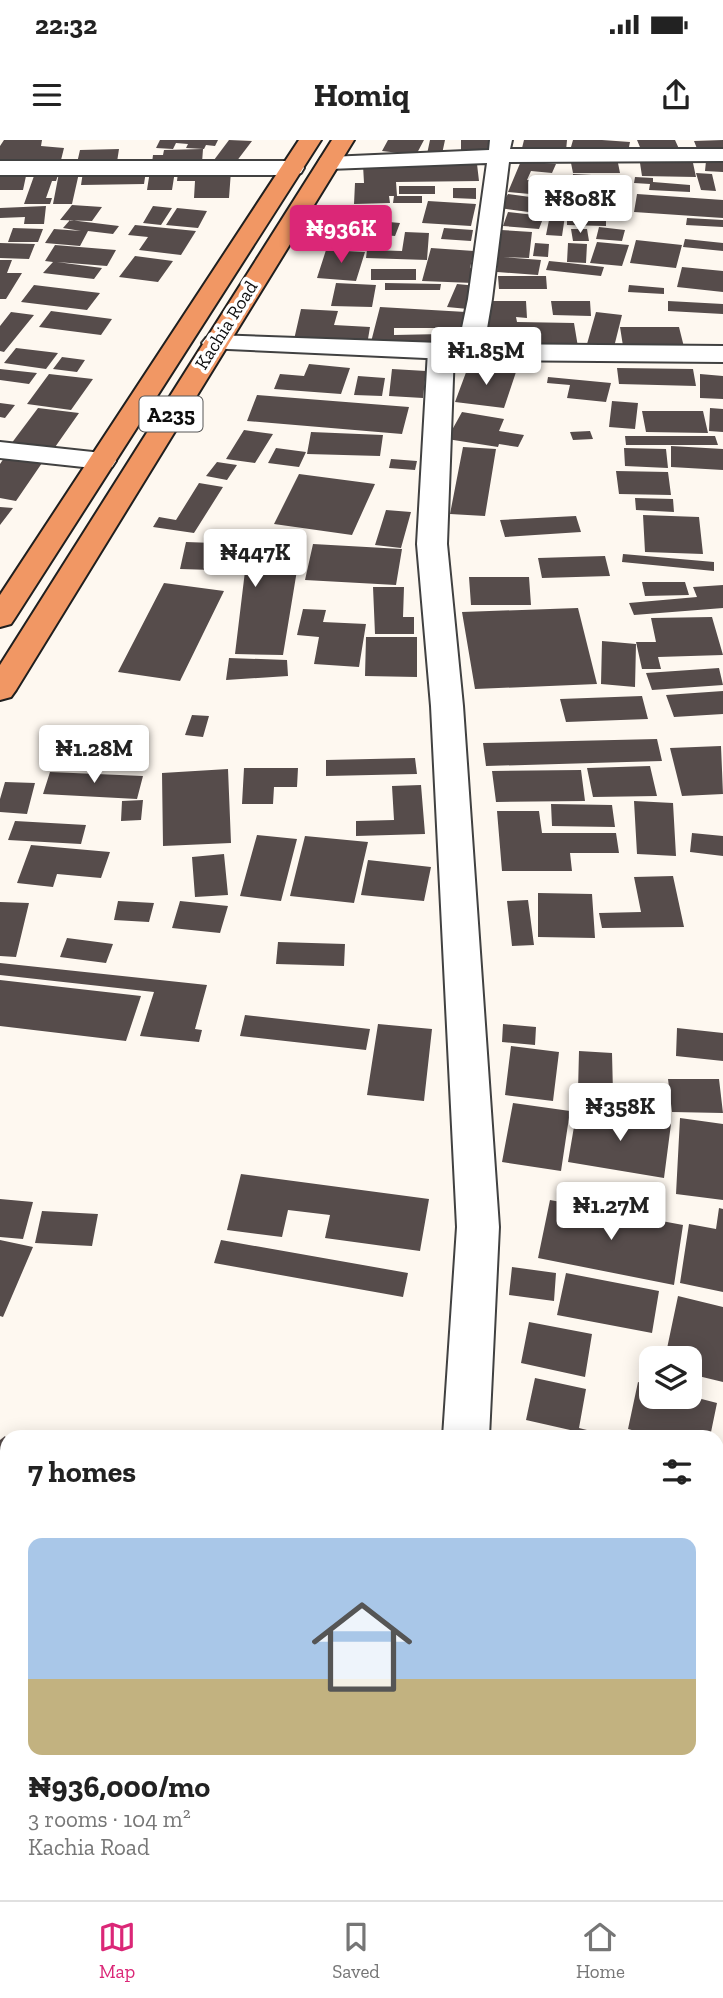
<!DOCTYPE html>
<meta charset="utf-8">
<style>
body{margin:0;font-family:"Zilla Slab",serif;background:#f6f6f6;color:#222;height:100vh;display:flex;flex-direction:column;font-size:26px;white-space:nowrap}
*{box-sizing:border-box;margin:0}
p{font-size:23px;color:#767676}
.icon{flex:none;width:38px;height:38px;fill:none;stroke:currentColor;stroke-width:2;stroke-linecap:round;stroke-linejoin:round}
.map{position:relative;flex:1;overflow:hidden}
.details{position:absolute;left:0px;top:1290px;width:724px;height:471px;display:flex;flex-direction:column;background:#fff;border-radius:21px 21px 0 0;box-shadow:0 4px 18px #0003}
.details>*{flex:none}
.controls{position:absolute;left:639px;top:1206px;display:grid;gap:14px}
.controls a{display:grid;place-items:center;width:63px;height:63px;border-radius:14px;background:#fff;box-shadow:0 4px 18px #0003;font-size:35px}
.price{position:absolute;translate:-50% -60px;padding:0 16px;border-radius:7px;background:#fff;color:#222;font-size:23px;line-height:46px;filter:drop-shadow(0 2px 4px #0008)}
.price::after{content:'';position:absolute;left:50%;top:42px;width:21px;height:16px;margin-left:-10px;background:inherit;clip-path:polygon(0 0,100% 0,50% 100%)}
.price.current{background:#db2777;color:#fff}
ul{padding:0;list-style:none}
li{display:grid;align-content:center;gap:14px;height:371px;padding:0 28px}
li span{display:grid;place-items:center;height:217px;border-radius:14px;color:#555}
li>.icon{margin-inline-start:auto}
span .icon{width:126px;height:126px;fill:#fffc;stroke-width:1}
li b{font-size:30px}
h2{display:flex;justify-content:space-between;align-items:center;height:84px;padding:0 28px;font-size:30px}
.status{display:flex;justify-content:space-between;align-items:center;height:49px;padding:0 35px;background:#fff;direction:ltr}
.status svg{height:19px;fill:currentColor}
header{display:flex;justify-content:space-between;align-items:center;height:91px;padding:0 28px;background:#fff;font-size:32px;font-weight:700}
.tab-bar{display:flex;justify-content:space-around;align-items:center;height:98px;border-top:2px solid #e0e0e0;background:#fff;font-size:19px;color:#767676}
.tab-bar a{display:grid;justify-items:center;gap:4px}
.tab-bar .current{color:#db2777}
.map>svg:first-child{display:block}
</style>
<div class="status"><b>22:32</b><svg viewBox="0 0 49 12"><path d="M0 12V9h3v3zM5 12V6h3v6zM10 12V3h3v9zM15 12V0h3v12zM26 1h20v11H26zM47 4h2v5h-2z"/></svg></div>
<header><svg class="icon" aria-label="menu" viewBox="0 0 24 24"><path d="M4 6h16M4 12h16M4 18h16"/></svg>Homiq<svg class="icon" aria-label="share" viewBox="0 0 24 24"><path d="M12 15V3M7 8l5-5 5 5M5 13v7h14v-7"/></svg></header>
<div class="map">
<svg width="723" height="1760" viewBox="0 0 723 1760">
<rect width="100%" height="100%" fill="#fef8f0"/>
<path fill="#564c4b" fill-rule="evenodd" d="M4,0H42L41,6L64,8L61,20H0V6Z
M160,0H218L215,6L206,5L204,9L186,8L188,4L176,3L173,9L156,8Z
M229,0L252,1L236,22L214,20Z
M388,0H424L416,15L382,11Z
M430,0H445L442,14H427Z
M461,0H492V15H461Z
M524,0H567L566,11L522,8Z
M573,0H602L630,2L628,12L571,7Z
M637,0H675L680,11L642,12Z
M723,0V11H698L694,1Z
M119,9L117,22L77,23L80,10Z
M203,9L202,23H152L153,15H163L164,10Z
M521,21L556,24L552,33L531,31L527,40L546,42L541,55L508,52Z
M706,21L723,22V32L705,31Z
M571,23H618L620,33H573Z
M640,23H693L696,37L642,36Z
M477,24L479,41L396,42L397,56H422V63H393L394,56H389L390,63L354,64L355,43H364L363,25Z
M146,31L144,44L81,45L83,32Z
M150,31H175L172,50H147Z
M231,31L229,58H194L195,41H177L178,32Z
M59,33H79L72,64H53Z
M696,33L712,34L716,51L701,50Z
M573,34L610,36V42L631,43V58L579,56L580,43H572Z
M58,35L56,41H52L46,58H52L50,64H24L34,36Z
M549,35H571L572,51H549Z
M26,36L23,50H0V37Z
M635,37L653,38V42L690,45V52L649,50L650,44L634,43Z
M399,46H435V54H399Z
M453,48H476V59L453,58Z
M508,54L545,59L536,73L499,68Z
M637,54L723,60V78L634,72Z
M604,58L630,60L631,77L604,76Z
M428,61L476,64L471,86L422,83Z
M72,65L102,67L92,81L60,80Z
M46,66L44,84H24L25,77L0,78V68Z
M153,66L172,68L161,85L143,83Z
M177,68L207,71L198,88L166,85Z
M508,72L544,76L539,89L503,86Z
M550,75L565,76L562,96L546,95Z
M567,76L606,77V86L567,85Z
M687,78L723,80V87L686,85Z
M70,80L119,86L113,94L88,91L80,106L45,103L54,89L81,91L63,88Z
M345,81L371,84L354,111L328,107Z
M378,81L400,83L395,96L372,94Z
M135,85L196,91L181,115L139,110L148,97L128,95Z
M599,87L625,90L622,101L596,99Z
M13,88L43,89L38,102H8Z
M444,88L473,90L471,101L441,99Z
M571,89H587L589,101H573Z
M501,90L532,92L529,118L503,117L541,120L538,135L497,132Z
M405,92L429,93L427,120L366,118L367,110L402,111Z
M685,99L723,103V111L683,107Z
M636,100L682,105L676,128L630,123Z
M597,102L629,105L622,126L590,123Z
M0,103L35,104L29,119L0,118Z
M535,103L549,104L548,117L533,116Z
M568,103L587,104L586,123L567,122Z
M55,105L116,110L107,126L57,122L102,128L94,139L43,133L53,122L45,121Z
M431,108L474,111L470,128L477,129L473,143L422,141Z
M326,110L365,112L356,141L317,138Z
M135,116L173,121L158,142L119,137Z
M0,120H12L7,133H22L6,159H0Z
M549,121L569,123L604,127L601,136L546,130Z
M682,127L723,131V152L677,147Z
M371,129H416V140H371Z
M498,136H546L547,149H499Z
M336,143L376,145L372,167L331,166Z
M385,143L441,144L440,150H385Z
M457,144L478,146L468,169L447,167Z
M34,145L100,153L87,170L21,162Z
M629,145L664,148V154L628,152Z
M485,161H526L527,178L516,177L517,182L574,183L578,207H488Z
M551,161H590L591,176L553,175Z
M668,161L723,164V174L668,171Z
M380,167L466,172L459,208L371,202ZM394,188H441L442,194L394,195Z
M301,169L338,171L334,185L370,187L367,205L293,204Z
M51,171L112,179L101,195L39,187Z
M11,172L34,175L4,212L0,211V186Z
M596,172L622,175L614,207L587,204Z
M620,187H679L684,207L623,206Z
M16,208L58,213L46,229L4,223Z
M62,217L85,220L77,232L53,229Z
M309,224L350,228L341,254L274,249L280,234L304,236Z
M468,227L516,232L504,268L455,262Z
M617,228L693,229L696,246L619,244Z
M0,229L37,233L29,244L0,240Z
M392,229L426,231L423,258L389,256Z
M49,234L93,239L71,270L27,264Z
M700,234L723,236V259L700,258Z
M358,236L385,238L382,256L354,255Z
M548,237L611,243L606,262L567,258L570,245L547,243Z
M257,255L409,267L402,294L247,281Z
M612,261L638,263L635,289L609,287Z
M0,263L15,265L5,278L0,277Z
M38,268L79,273L53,310L11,304Z
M710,268L723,269V292L709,291Z
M642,271H703L708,293L646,292Z
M462,272L504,279L499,291L524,295L518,307L499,304L498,307L447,299Z
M244,290L273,294L255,323L226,319Z
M590,291L593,299L573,300L570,292Z
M311,292L383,295L380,316L307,314Z
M625,296H715L718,305H626Z
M671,306L723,309V330L671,327Z
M463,307L496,309L485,376L450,374Z
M276,308L306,312L299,327L268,323Z
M624,308L666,309L668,328L625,326Z
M4,318L42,323L16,361L0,358V324Z
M391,319L417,321L415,330L389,328Z
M217,322L237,325L227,340L206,336Z
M616,331L668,332L671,355L619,354Z
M299,334L375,344L352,395L274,384Z
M199,343L223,347L194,393L153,387L159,377L176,380Z
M635,358L673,359L674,372L636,370Z
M0,367L13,368L0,385Z
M386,370L411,372L401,408L375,405Z
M643,375L699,377L703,414L645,412Z
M576,376L581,392L505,397L500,380Z
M186,402L301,406L283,515L235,514L245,431L180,429Z
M313,404L402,409L396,445L305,440Z
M623,414L714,422V431L622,422Z
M605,416L610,436L542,438L538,418Z
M469,437H529L531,465H471Z
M642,442H685L689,455L645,456Z
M164,443L224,451L180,541L118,532Z
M723,445V468L634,475L629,463L697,457L693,447Z
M373,447H404L403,477H414V494H375Z
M578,468L597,544L475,549L462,472Z
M303,469L326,470L323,482L366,484L359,527L314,524L319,497L297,495Z
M712,477L723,515L658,517L661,529H642L636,502H656L651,478Z
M366,497H417V537L365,536Z
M602,501L636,504L635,547L601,544Z
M229,518L287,520L288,536L226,540Z
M719,528L723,545L652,550L646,533Z
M723,551V574L674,577L666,555Z
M642,556L648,579L566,582L560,559Z
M192,575L209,576L203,597L185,595Z
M657,599L662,621L486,626L483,603Z
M721,606L723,654L682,656L670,608Z
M415,618L417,634L326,636V620Z
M650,626L657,656L593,657L587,628Z
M244,628H298L297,647H274L273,664H242Z
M228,629L231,703L163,706L162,633Z
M581,630L585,661L496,662L492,631Z
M50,632L143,636L137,659L43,654Z
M5,642L35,643L27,674L0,672V659Z
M421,645L425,694L356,696V681L394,680L392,646Z
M143,660L141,680L121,681L122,661Z
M634,661L673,663L676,716L637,714Z
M551,664L612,665L615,687L552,686Z
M497,671H539L542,693H616L619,713H570L572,731H502Z
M15,681L86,685L81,704L8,700Z
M692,693L723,696V716L690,712Z
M257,695L297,699L281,761L240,756Z
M305,696L368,702L354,763L290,756Z
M31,705L110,712L101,738L57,734L53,747L17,743Z
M224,714L228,755L195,757L192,717Z
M368,720L431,727L424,761L361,755Z
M673,736L684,787L602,788L599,773L641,772L634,737Z
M538,753L592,754L595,798L538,797Z
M528,760L534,805L512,806L507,761Z
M118,761L154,763L149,782L114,780Z
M180,761L228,766L220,793L172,788Z
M0,762L29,763L16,817L0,816Z
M67,798L113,804L106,823L60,817Z
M278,802L345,804L344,826L276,824Z
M0,823L207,845L195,889L202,890L199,902L140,896L154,852L0,835Z
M0,840L141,856L126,901L0,886Z
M245,875L370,889L366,910L240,896Z
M378,884L432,889L424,961L367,955Z
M503,884L536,887L535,905L502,902Z
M677,888L723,893V921L676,916Z
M511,906L559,912L553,961L505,955Z
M579,911L612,913L613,953L578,951Z
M668,939H719L723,973L672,972Z
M513,963L570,971L561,1031L502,1022Z
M577,969L671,984L664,1038L568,1022Z
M680,978L723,984V1060L676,1054Z
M241,1034L429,1059L420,1111L325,1098L330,1075L288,1070L282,1097L227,1090Z
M0,1059L33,1062L23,1099L0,1097Z
M550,1060L683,1085L674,1145L538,1118Z
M719,1068L723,1069V1152L680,1143L689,1084L716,1089Z
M42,1071L98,1074L92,1106L35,1103Z
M0,1100L33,1107L3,1177L0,1176Z
M221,1100L408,1133L403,1157L214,1123Z
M512,1127L556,1133L554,1161L509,1155Z
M566,1133L659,1151L652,1193L557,1175Z
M678,1156L723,1167V1242L690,1234V1218H665Z
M529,1182L592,1194L585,1237L521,1223Z
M535,1238L586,1249L579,1288L615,1297H601L526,1280Z
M638,1242L651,1246V1256H690L717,1263L710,1297H657L628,1289Z
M5,1296L7,1299V1357L0,1363V1300Z
M718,1317L723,1318V1354L718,1353Z"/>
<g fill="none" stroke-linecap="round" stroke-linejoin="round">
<g stroke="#414141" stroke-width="4">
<path id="minor" d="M490,0H512L510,9H723V21L509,22L492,159L483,212L479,217L470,220L461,217L457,212L468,159L487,23L329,29L321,28L318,23L321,18L329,17L489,10Z
M0,21H293L301,23L304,28L301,33L293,35H0Z
M441,203L450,206L454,211L447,404L463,566L499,1087L489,1297H443L457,1087L431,566L417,404L428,211L432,206Z
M0,302L102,313L112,315L116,321L112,327L102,329L0,318Z
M723,1683V1742L718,1744V1685Z
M659,1754H717L714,1760H656Z"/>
</g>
<g stroke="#414141" stroke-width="4">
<path id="tertiary" d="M215,195L470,204L723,206V222L470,220L206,208L202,203L206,198Z"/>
</g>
<g stroke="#1f1f1f" stroke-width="4">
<path id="trunk" d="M299,0H321L15,478L11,484L0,487V455Z
M332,0H354L16,550L11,557L0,560V525Z
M0,1671L7,1674V1737L0,1735Z
M7,1750V1754H62L65,1760H8L5,1754Z"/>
</g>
<use href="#minor" fill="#fff" fill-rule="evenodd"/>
<use href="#tertiary" fill="#fff" fill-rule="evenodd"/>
<use href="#trunk" fill="#f19764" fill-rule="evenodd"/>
<g stroke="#b92b54" stroke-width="10">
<path id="rail" d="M718,1617L723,1609
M622,1760L627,1754"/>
</g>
<use href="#rail" stroke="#fff" stroke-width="7" stroke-dasharray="20" stroke-linecap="butt"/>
</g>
<g text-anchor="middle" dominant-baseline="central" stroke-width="7" stroke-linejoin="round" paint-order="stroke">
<g font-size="19" fill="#0e0e0e" stroke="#fff">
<text transform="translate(226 185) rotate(-58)">Kachia Road</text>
</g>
<rect fill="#fff" stroke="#565656" stroke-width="2" x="139.5" y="256.5" width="63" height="35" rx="5"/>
<g font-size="21" font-weight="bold" fill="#0e0e0e">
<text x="171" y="274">A235</text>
</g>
</g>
</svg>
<div class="controls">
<a><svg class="icon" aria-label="layers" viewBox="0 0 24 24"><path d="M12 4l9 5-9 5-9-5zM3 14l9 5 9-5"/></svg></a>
</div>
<b class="price" style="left:580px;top:95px">₦808K</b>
<b class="price current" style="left:341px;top:125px">₦936K</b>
<b class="price" style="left:486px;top:247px">₦1.85M</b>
<b class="price" style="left:255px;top:449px">₦447K</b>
<b class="price" style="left:94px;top:645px">₦1.28M</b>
<b class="price" style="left:620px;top:1003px">₦358K</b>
<b class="price" style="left:611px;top:1102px">₦1.27M</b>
<section class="details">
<h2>7 homes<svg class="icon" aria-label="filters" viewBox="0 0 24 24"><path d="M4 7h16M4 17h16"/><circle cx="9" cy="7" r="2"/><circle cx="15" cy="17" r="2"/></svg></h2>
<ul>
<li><span style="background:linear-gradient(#a9c7e8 65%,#c2b280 0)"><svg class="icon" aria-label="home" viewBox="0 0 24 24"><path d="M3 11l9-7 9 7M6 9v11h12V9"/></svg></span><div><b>₦936,000/mo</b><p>3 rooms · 104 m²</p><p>Kachia Road</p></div></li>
</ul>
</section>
</div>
<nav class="tab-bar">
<a class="current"><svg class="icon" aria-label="map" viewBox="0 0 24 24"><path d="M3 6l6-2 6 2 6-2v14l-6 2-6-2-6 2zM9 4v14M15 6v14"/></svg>Map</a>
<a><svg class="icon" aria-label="saved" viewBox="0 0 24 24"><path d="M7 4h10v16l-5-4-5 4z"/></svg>Saved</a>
<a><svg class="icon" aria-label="home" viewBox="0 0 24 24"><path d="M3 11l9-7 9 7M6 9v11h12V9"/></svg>Home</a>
</nav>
